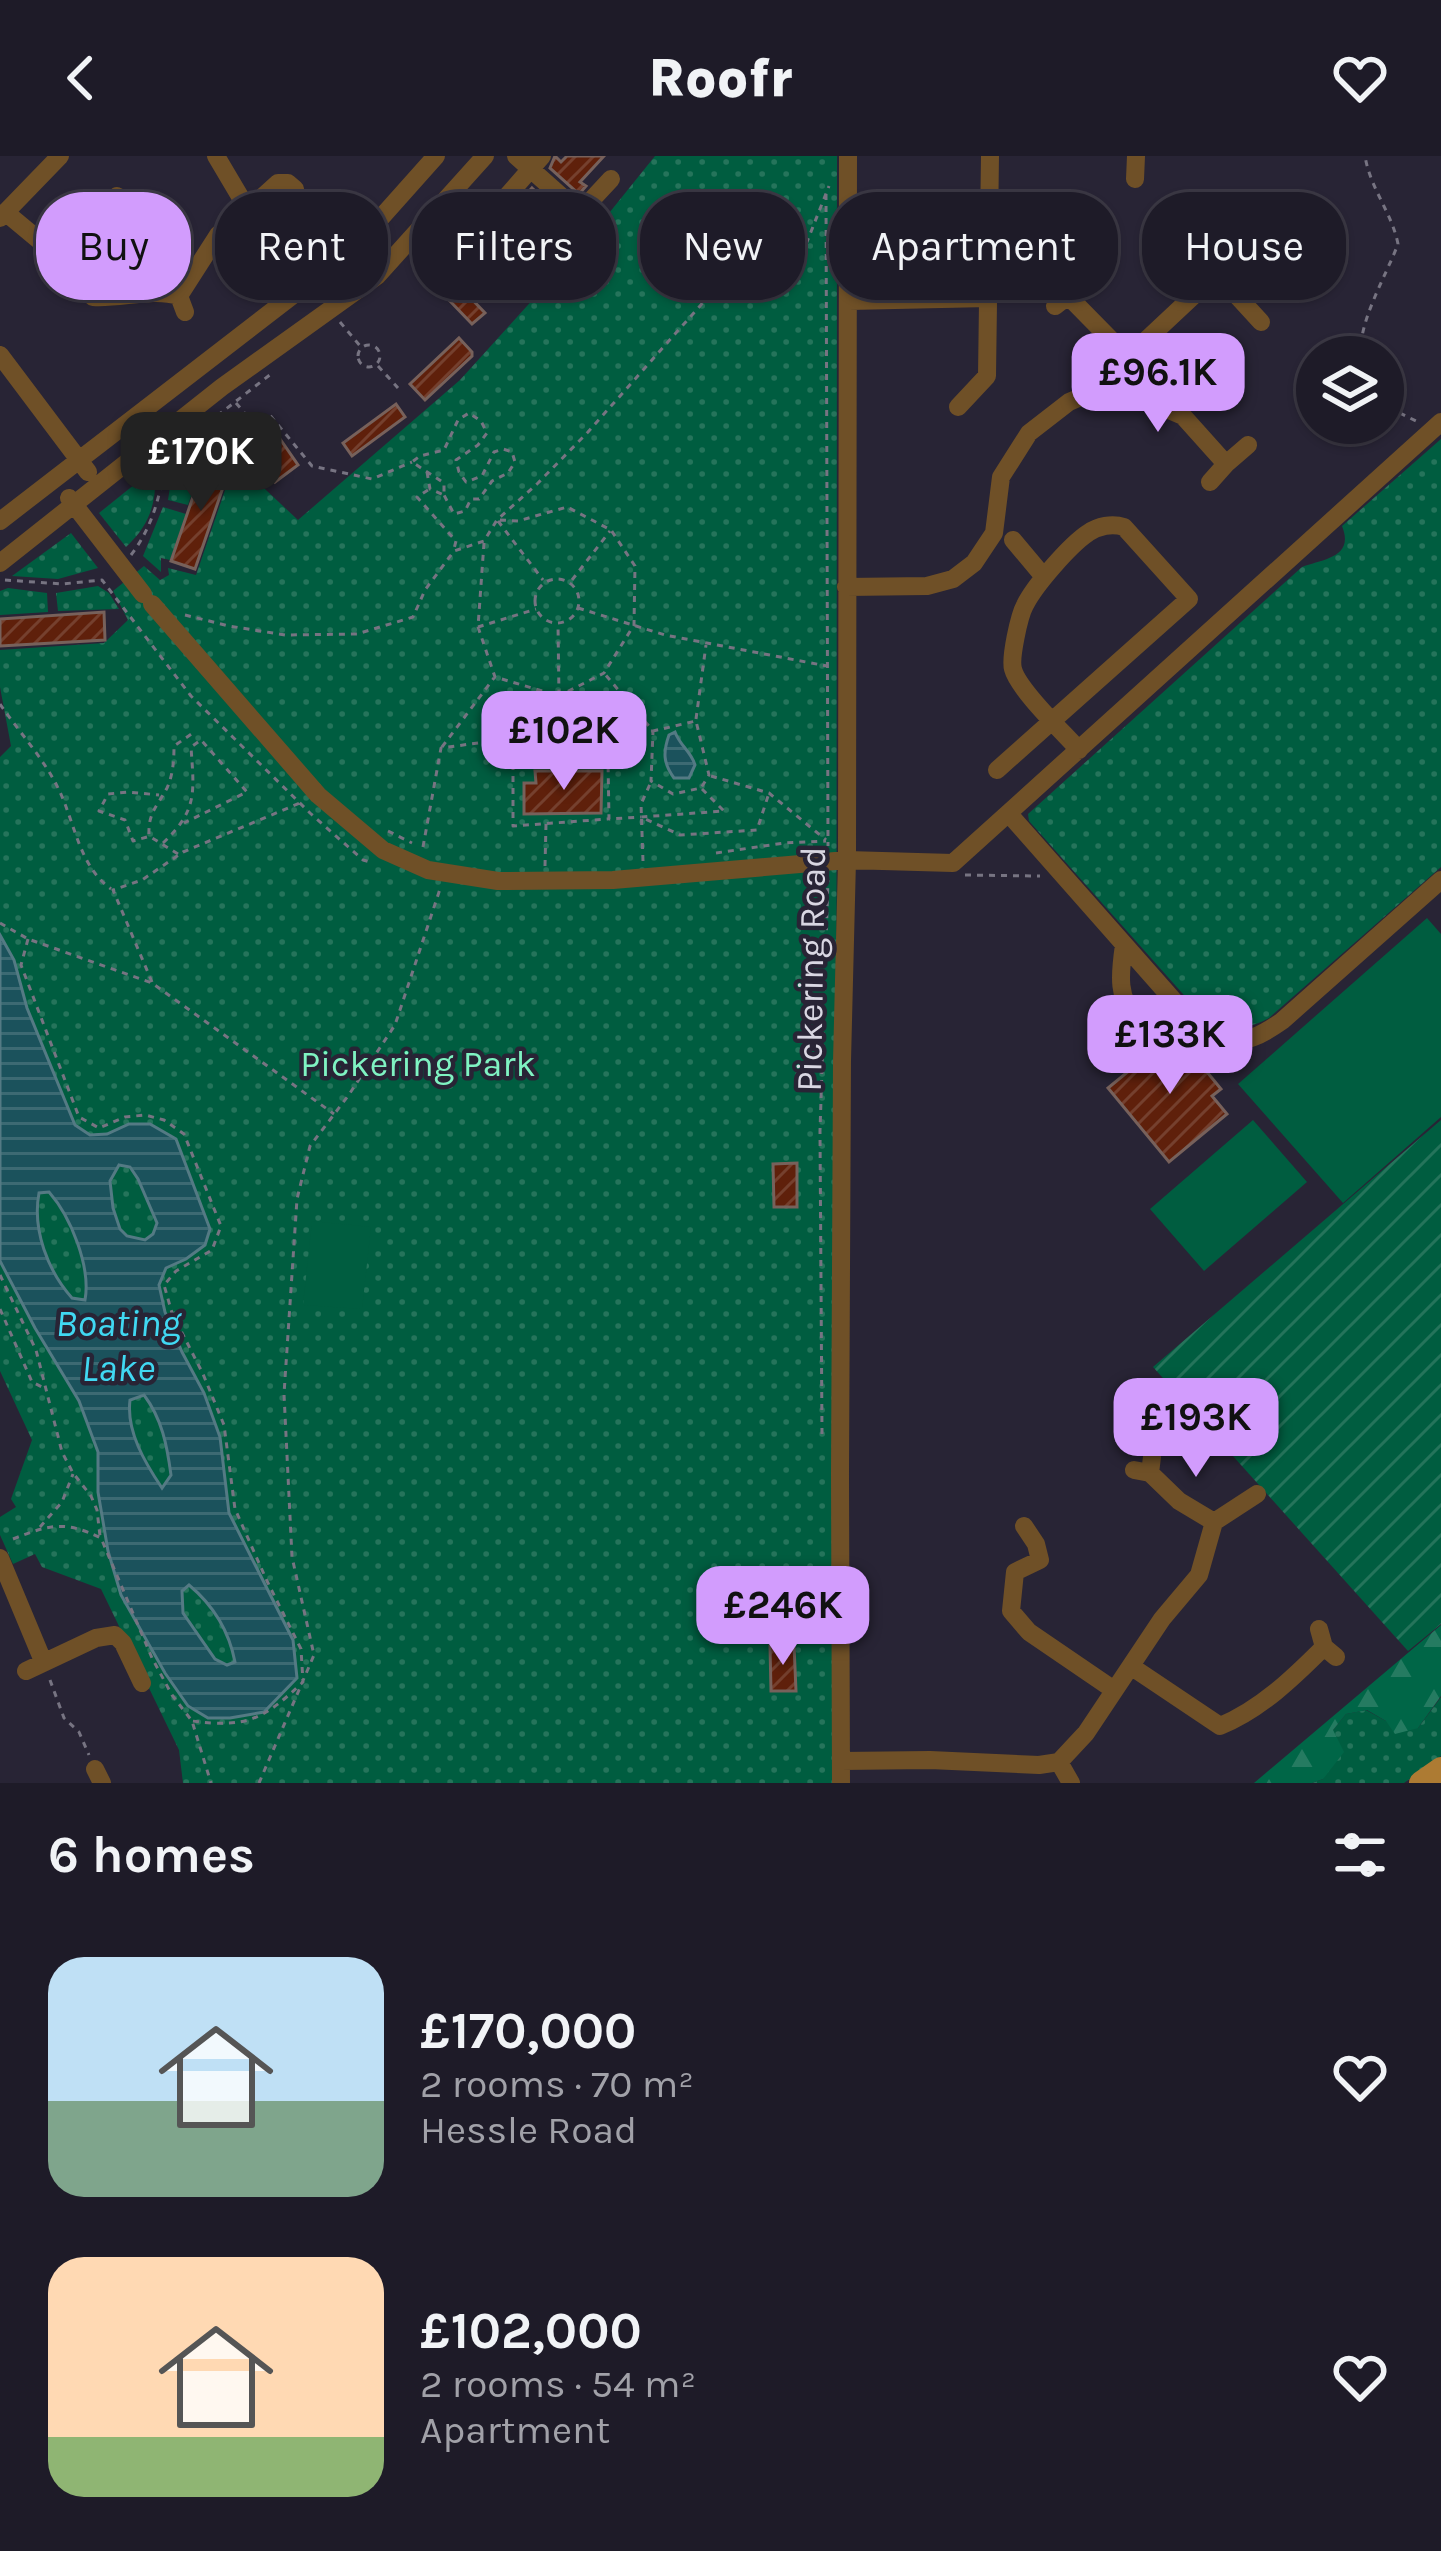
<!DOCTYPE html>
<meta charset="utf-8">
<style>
body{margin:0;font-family:Karla,sans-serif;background:#2b2834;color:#f1f3f6;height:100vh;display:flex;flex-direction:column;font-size:45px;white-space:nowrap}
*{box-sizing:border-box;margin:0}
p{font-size:39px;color:#a1a1a8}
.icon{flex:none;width:66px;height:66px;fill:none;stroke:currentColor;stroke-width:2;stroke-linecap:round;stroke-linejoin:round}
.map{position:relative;height:1627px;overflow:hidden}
.panel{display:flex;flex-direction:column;background:#1e1b28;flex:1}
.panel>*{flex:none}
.banner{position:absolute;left:36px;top:36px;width:1371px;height:108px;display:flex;gap:24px}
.buttons{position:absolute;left:1296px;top:180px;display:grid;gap:24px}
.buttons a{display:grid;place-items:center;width:108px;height:108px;border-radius:50%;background:#1e1b28;box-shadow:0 3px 9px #0004,0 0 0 3px #3c3945;font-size:60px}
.price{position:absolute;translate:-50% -102px;padding:0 27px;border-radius:24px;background:#d29cfd;color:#111;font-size:39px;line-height:78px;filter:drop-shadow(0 3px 6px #0008)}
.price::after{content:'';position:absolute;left:50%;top:72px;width:36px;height:27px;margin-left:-18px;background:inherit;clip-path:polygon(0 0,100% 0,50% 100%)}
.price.on{background:#222;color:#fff}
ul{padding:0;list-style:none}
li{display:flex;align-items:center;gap:36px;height:300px;padding:0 48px}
li span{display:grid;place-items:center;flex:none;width:336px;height:240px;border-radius:36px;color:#555}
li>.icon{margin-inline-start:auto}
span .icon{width:144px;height:144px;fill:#fffc;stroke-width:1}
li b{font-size:51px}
h2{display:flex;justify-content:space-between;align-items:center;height:144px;padding:0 48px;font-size:51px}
.tag{padding:0 42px;border-radius:48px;background:#1e1b28;box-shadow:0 3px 9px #0004,0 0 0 3px #3c3945;font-size:42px;line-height:108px}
.tag.on{background:#d29cfd;color:#111}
header{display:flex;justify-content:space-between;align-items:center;height:156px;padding:0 48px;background:#1e1b28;font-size:54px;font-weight:800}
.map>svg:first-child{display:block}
</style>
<header><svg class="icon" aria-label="back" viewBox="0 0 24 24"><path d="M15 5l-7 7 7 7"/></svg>Roofr<svg class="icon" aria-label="heart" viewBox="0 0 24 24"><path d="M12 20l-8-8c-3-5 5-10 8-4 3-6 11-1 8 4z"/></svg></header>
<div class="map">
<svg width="1441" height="1627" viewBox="0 0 1441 1627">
<defs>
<pattern id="grass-dots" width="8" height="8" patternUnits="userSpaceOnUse" patternTransform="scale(3)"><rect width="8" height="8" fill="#005d40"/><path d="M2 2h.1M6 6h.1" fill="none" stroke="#25745b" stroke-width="1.8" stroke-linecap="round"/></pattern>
<pattern id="forest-firs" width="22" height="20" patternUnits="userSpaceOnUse" patternTransform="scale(3)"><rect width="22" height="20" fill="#006647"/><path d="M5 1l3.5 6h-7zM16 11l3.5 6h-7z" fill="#257b61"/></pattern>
<pattern id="garden-furrows" width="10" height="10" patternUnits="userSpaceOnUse" patternTransform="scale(3)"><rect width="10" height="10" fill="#005d40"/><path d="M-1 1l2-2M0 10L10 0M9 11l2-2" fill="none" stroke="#25745b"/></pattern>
<pattern id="water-rules" width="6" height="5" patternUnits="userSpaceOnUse" patternTransform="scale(3)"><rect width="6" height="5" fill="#1b525c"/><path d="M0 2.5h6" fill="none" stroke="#3c6a73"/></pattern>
<pattern id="building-hatch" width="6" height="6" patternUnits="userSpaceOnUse" patternTransform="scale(3)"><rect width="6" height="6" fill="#5f200b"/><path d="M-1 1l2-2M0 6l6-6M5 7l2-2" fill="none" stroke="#75402e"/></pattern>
</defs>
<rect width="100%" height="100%" fill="#282435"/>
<path fill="url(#grass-dots)" d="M655,0H837L836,1627H183L179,1594L101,1433L42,1411L35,1398L13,1408L0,1379V1361L16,1351L11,1343L32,1284L0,1215V601L11,590L0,531V494L104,487L128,464L113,435L144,410L160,424L169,419L168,412L196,419L235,305L298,364L460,224L593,77Z
M216,266L188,349L168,344L173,312L180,298Z
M1441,283V711L1269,862C1243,877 1223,870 1199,856L1029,665L1028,658L1302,411C1322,403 1355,402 1342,370Z
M155,312C157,345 151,368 126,391L99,357Z
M163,351L186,358L170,404L161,402V416L143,400Z
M71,377L98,412L58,423L12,420Z
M98,430L109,437L119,453L58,455L56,437Z
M8,432L47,437L48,456L0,459V435Z
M1441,1541V1600L1404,1627H1312L1323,1623L1333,1574L1346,1558L1366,1554L1386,1565L1418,1572Z"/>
<path fill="url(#forest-firs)" d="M1441,1469V1540L1418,1572L1395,1578L1386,1565L1367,1554L1346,1558L1333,1574L1344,1596L1323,1623L1312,1627H1254Z"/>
<path fill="url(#garden-furrows)" d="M1441,964V1468L1408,1495L1153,1211Z"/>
<path fill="#005d40" d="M1427,762L1441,778V961L1343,1047L1238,928Z
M1253,964L1307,1026L1204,1115L1150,1053Z
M312,1065L371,1071L362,1153L303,1149Z"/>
<path fill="url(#water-rules)" stroke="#547a84" stroke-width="3" fill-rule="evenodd" d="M675,576C680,590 691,595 695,609L689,622H674C663,607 663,596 669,579Z
M0,779L14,804L27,852L75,969L90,979L107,978L129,968H150L176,983L210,1073L205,1089L186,1103L166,1112L159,1129L165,1156L182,1196L204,1237L220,1281L229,1357L293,1484L297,1522L264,1556L230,1562H208L188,1550L165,1517L121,1439L108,1395L98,1336V1296L79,1245L35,1172L0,1105ZM119,1009L130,1011L138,1023L157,1067L153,1078L145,1084L127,1080L120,1073L113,1052L110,1025ZM49,1036C71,1061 91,1111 85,1144L72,1142C48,1115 32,1074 39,1037ZM144,1239C162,1263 167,1289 171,1319L162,1332C145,1307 126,1275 130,1244ZM189,1429C213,1449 229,1475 235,1506L227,1509L215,1503L183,1457L182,1435Z"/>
<path fill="url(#building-hatch)" stroke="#77615b" stroke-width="3" d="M555,0L561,6L567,0H604L580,26L586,30L579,38L550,12Z
M532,32L560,58L506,117L477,90L489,81Z
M438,108L485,157L472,168L426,120Z
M459,182L472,196V200L425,244L410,228Z
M396,248L405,261L352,300L343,287Z
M267,264L298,309L275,326L244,281Z
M206,303L230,311L195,413L171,405Z
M104,456L105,484L0,490V463Z
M535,615H602L601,657L524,658V627H536Z
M1175,877L1221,933L1212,940L1227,958L1169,1006L1108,932Z
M797,1007V1051H774L773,1008Z
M794,1489L796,1535H771L770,1490Z"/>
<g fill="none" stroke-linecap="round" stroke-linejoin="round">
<path stroke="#777482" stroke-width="3" stroke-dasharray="6 6" stroke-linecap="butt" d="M826,38L828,690
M340,166L361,191
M358 200a11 11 0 1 1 22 0a11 11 0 1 1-22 0Z
M1361,201C1357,168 1386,120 1398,88C1392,57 1370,32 1365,0
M378,210L398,232
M1383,240L1396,255L1416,265
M236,247L254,268L269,258L312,310L372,323L412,306
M427,316L430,333L444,339V327L412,306L420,300L444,294L458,264L469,257L481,265L487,277L478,289L456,304L459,316L466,326L482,320L494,296L503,293L512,296L515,306L508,317L492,325L479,343H471L465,355L454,358L444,339
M132,326L271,218
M428,334L417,341L456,385L454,393
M500,364L518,365L567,351L611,374L635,410L634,469L604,517L559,540V576L653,575L651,625L673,638L701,632L709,619L696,565L653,575L604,517
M498,365L543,424
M484,387L478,471L536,453
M131,399C154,369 161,336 166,300
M535 445a22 22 0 1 1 44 0a22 22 0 1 1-44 0Z
M5,424L62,428L102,424L191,540L310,657L363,704L370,706
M572,424L610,375
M578,452L665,479L827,510
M185,459L229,470L285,479L357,478L413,461L425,434L454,395L484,385L497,364L538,327L588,276L715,133L762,101L803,96L829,30
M478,471L495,521L559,540L558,468
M0,548C19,576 45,604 59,634C75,667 79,710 111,733
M696,563L706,489
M442,591L494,522
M559,604L513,606V670L608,663
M711,620L769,637L826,684
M702,633L724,655L641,661L680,679L757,674L769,637
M388,675L412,687
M147,681L133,685L125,664L99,655L108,638L128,636L159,639
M163,687C198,654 194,636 191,591L201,584L247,636L184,667
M423,691L441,592L559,576L561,604L608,605L609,663L641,661
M716,697L784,687L826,685
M178,698L149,680C148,656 157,651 167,632C173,619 174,604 174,590L193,577
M643,705L641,648L651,626
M545,710L546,668
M965,719L1040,720
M0,767L28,783L152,827L334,958
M28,783L21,809L79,961L99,972L125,961L145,959L164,964L184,978L221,1070L212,1094L176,1115L164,1129L172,1157L203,1218L224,1269L235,1353L267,1425L301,1493L303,1526C263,1564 247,1572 192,1565
M152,826L113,734L142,724L183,696L300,647
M1208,895L1218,902H1244
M0,1119L36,1194L62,1296L73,1317L91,1340L97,1354L100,1380
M0,1153L32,1226L44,1232
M822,1278L820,975L828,724
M40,1371L62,1346L73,1318
M13,1383C49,1369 64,1364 101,1382L152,1502L172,1539L192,1565L211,1627
M50,1524L64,1562L79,1576L89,1599
M259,1627L314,1499L292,1401L284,1238L297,1043L310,990L348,940L395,869L441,730"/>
<path stroke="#6f5027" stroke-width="18" d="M516,0L580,57
M1135,23L1136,0
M248,54L278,27H288L295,33
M5,56L70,110L76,109C96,92 117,79 124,53L117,40
M0,62L60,0
M479,72L542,0
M518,123L611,23
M179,140L218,79L248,54L216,0
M1068,140L1126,199L1137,203
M93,141C121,143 152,132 179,140L185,156
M849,145L988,142
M1055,150L1068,140L1070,123
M0,199L88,316
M1130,220L1148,245L1183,260L1226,308
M958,251L987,220L990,0
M1210,326L1226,308L1248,289
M69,342L143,438
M0,365L354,92L436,0
M1013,384L1044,421
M0,407L222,231L377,120L485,0
M846,431L927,430L953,423L974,407L994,377L1001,321L1029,277L1069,246L1130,220L1143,187L1206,128L1228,130L1261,166
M152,448L318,639L383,694L428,714L498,725L613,724L847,704L953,707L1441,266
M997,614L1189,443L1124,371C1112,367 1098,370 1088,377C1070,389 1035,429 1025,449C1019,460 1010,502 1013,513C1018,533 1063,576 1079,594
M1009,658L1182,854C1220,889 1238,896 1282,865L1441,724
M1124,789C1120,816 1116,845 1139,864L1148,863L1172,843
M1134,1314L1150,1317L1152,1301
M1150,1317L1179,1345L1214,1366
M1024,1370L1036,1388L1040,1404L1015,1416L1011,1455L1029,1476L1114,1534
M0,1402L43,1505
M1319,1473L1324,1491L1336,1501
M1132,1511L1220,1570C1260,1554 1294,1521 1324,1491
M26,1515L96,1482L115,1479L123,1487L142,1527
M841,1605L930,1604L1039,1609L1059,1606L1086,1577L1162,1463L1199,1419L1214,1366L1257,1338
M1059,1606L1071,1627
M95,1613L102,1627
M841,1627L840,1319L842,905L847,704L848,0"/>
<path stroke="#ad7b33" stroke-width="24" d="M1421,1627L1441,1613"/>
</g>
<g text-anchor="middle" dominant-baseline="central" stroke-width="9" stroke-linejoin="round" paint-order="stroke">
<g font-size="36" fill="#d9d7e2" stroke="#282435">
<text transform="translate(811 813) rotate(-89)">Pickering Road</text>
</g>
<g font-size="36" fill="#7ff3c2" stroke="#282435">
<text x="418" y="908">Pickering Park</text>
</g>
<g font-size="39" font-style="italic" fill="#40d8f2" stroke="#282435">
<text x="118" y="1167">Boating<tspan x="118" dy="45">Lake</tspan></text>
</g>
</g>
</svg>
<div class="buttons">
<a><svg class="icon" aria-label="layers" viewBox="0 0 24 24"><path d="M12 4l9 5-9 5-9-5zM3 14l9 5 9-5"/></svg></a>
</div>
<b class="price" style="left:1158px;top:279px">£96.1K</b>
<b class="price on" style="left:201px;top:358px">£170K</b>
<b class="price" style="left:564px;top:637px">£102K</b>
<b class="price" style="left:1170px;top:941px">£133K</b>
<b class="price" style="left:1196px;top:1324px">£193K</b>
<b class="price" style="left:783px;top:1512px">£246K</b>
<div class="banner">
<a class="tag on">Buy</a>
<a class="tag">Rent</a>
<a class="tag">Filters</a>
<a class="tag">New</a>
<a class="tag">Apartment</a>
<a class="tag">House</a>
</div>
</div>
<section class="panel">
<h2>6 homes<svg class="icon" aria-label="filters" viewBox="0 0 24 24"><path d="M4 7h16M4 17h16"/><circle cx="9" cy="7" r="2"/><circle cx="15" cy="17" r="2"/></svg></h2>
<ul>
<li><span style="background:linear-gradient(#bfe0f5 60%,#7fa58c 0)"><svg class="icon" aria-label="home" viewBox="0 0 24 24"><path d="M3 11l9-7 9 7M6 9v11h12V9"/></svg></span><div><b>£170,000</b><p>2 rooms · 70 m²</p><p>Hessle Road</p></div><svg class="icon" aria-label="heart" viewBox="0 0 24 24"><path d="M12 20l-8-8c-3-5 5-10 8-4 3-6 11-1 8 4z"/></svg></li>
<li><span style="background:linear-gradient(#ffd9b3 75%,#8fb573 0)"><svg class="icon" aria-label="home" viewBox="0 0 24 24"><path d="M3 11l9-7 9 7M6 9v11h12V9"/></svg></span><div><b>£102,000</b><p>2 rooms · 54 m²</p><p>Apartment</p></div><svg class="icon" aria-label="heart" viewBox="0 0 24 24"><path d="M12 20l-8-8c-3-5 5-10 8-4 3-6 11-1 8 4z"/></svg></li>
</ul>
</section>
